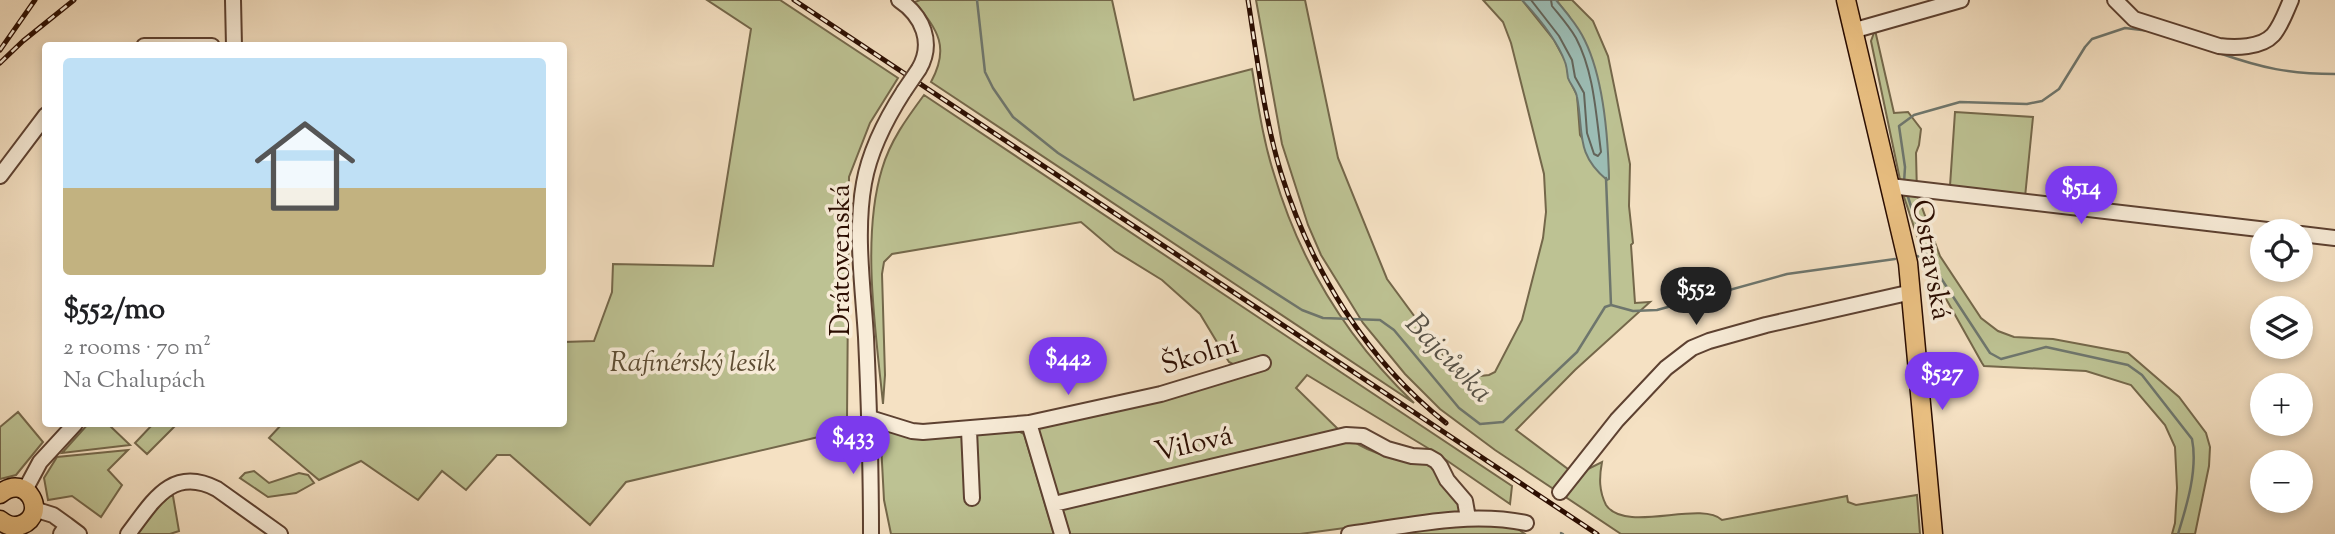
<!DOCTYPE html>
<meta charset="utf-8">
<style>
body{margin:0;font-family:"Sorts Mill Goudy",serif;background:#f6f6f6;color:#202124;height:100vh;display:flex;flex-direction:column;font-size:26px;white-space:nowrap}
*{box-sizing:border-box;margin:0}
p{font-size:23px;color:#757577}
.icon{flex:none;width:38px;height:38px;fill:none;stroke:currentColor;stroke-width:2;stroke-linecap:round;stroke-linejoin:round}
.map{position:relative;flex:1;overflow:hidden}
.panel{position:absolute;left:42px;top:42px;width:525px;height:385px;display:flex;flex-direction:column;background:#fff;border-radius:7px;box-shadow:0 4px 10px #0003}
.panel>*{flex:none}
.tools{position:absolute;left:2250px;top:219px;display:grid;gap:14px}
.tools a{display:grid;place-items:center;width:63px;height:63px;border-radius:50%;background:#fff;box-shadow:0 4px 10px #0003;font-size:35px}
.price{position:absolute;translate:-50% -60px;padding:0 16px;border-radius:24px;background:#7c3aed;color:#fff;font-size:23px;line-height:46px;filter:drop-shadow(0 2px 4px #0008)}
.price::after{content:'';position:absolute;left:50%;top:42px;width:21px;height:16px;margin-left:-10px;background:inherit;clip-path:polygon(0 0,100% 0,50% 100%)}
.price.active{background:#222;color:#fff}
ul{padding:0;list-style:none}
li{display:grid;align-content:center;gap:14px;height:371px;padding:0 21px}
li span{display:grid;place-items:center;height:217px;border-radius:7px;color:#555}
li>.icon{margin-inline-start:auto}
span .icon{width:126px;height:126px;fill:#fffc;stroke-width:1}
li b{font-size:30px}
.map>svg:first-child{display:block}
</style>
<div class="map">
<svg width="2335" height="534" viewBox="0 0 2335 534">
<rect width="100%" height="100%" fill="#f5e1c3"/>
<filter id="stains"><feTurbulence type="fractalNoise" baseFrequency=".00286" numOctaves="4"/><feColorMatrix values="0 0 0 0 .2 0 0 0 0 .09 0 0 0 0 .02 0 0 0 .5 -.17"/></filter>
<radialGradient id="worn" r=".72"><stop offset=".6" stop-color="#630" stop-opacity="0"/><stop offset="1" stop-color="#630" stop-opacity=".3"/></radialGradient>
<path fill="#bdc293" stroke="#74674a" stroke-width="2" d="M707,0H780L898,78L870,123L849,177L847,420L827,435L626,482L590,525L510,455H497L466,490L442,471L418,500L361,461L319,480L269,438L282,424H564V342L594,341L612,292L613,264L713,266L751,29Z
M920,0H1112L1134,100L1252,69C1258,104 1263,140 1274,174C1300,262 1348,340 1414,403L931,82C950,47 938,31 915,2Z
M1256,0H1305L1338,158L1387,279L1457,374L1480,376L1489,375L1495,372L1522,320L1543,238L1546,212L1544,174L1511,43L1503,22L1483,0H1522L1554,40L1566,62L1569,79L1577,95L1580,135L1609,179L1603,108L1569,16L1556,0H1572L1593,21L1608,56L1630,164L1629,206L1633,243L1631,245L1635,303L1650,302L1575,370L1516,430L1576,475L1602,462C1599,478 1599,491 1606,505C1626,534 1700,500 1722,520L1847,496L1848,502L1856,505L1917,495L1920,534H1621L1495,450L1440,409L1405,374L1363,323L1321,255L1308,225L1282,144Z
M1875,30L1894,113L1908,112L1921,129L1919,145L1916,153L1917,194L1940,256L1981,318L1998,331L2014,337L2053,339L2128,353L2179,397L2206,433L2210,447L2209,466L2195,534H2172L2175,523L2177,488L2175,447L2165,425L2131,385L2086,371L1984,366L1982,363L1931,272L1916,233L1903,194L1871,41Z
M924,95L1512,486L1510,504L1436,453L1307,375L1296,388L1340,431L1059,499L1035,426L1246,371L1229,362L1200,314L1162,280L1115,251L1081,222L892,254L884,262L882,274L885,375L883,404C876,333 861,238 882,169C890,141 907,118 924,95Z
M1955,112L2033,117L2025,197L1950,186Z
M18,412L43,442L16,475L0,479V427Z
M88,424H108L130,445L62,453Z
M153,424H177L147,454L135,443Z
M880,425L1012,428L1024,434L1054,534H891L884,500Z
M1350,439C1375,457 1397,459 1427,459L1464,512L1300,534H1070L1062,509Z
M128,450L108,470L122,485L101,517L72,496L48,500L44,478L57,457Z
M254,471L269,483L299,473L308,475L314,483L296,493L268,497L240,478L245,473Z
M170,496H173L179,531L170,534H137L159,506Z
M1454,523L1511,524L1525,534H1385Z"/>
<path fill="#9cbdb5" stroke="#6e766d" stroke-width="2" d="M1522,0H1556C1565,11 1575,22 1582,35C1603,73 1608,135 1609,179L1607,180C1575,154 1584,132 1577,97C1576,90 1570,84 1568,78C1567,72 1567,67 1565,62C1557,40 1538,17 1522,0Z"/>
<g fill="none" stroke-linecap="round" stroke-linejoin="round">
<path stroke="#63645a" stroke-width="2" d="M1531,0L1559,36L1572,60L1575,77L1584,93L1587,133L1594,154L1598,156L1601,152C1596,115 1594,72 1576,38C1569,26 1560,16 1552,6L1551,0"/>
<path stroke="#6e766d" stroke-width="2.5" d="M977,0L985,72L993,88L1013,117L1058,153L1302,310L1323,318L1380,320L1394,330L1459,408L1480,424L1503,422L1577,352L1605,307L1611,305L1633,311L1657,310L1787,274L1895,259
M2219,53C2262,68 2289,74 2335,74
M1606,178L1611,305
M1904,183L1905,167L1899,126L1914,115L1960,102L2027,104L2042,101L2059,89L2085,47L2092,39L2125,28L2150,31
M1908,197L1928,259
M1917,256L1928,259L1931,263L1990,353L2001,359L2046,347L2128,365L2142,375L2192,439C2198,469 2187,505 2178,534
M1561,533L1563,534"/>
<g stroke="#5d4131" stroke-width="18">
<path id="minor" d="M233,0L234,46
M899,0C923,16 934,43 919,69
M2115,0L2134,19L2219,46C2235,48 2261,48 2273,35C2281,26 2286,11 2291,0
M1852,31L1961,0
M144,46H212
M0,176L46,115
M1890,186L2276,231
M2301,234L2335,238
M870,418L912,431L923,432L1029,423L1161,394L1263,363
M1029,423L1062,534
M969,430L972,498
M25,490L40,462L75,424
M1560,492L1617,420L1666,368L1692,348L1709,341L1766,325L1912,292
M1054,504L1346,435L1363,436L1387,449L1412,456L1429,457L1436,461L1440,466L1447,480L1465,501L1468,518
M34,509L53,515L67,525L61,534
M67,525L79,534
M128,534C152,503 171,465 217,489L280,534
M871,534C871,468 869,403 866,337C863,287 855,233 864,183C870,149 886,119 904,91
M1349,534C1407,526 1468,511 1526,523"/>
</g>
<g stroke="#2a0c00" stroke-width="21">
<path id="major" d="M1846,0L1908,263L1933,534
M0,494C27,471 49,515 21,525C13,528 6,525 0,520"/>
</g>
<use href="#minor" stroke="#f8ecd8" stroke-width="14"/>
<use href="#major" stroke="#eac082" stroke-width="18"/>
<g stroke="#2a0c00" stroke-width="5">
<path id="rail" d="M794,0L1597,534
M1248,0C1257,57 1264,117 1281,173C1311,269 1366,360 1446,423
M0,50L35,0
M0,63L23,41L74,0"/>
</g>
<use href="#rail" stroke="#f8ecd8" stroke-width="2.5" stroke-dasharray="8" stroke-linecap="butt"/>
<g stroke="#5d4131" stroke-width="18" stroke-linecap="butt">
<path id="minor-bridge" d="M904,91L919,69"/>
</g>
<use href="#minor-bridge" stroke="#f8ecd8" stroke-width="14"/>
</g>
<g text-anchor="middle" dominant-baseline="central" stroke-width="7" stroke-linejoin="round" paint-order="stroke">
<g font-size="28" fill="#2a0c00" stroke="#f8ecd8">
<text transform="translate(842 260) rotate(-90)">Drátovenská</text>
<text transform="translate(1930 260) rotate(80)">Ostravská</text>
<text transform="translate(1200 356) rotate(-17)">Školní</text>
<text transform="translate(1194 445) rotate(-13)">Vilová</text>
</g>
<g font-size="28" font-style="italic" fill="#5d4c33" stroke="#f8ecd8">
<text x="693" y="364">Rafinérský lesík</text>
</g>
<g font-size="30" font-style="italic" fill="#585348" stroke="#f8ecd8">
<text transform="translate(1448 359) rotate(46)">Bajcůvka</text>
</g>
</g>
<rect width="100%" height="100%" filter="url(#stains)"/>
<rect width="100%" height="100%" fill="url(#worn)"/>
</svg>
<div class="tools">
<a><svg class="icon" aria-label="locate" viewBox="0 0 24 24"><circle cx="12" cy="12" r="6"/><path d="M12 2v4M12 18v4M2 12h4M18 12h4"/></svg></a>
<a><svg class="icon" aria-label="layers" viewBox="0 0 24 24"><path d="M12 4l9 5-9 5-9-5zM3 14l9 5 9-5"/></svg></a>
<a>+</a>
<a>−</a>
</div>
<b class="price" style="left:2081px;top:226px">$514</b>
<b class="price active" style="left:1696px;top:327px">$552</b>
<b class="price" style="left:1068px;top:397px">$442</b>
<b class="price" style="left:1942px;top:412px">$527</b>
<b class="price" style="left:853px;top:476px">$433</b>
<section class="panel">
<ul>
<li><span style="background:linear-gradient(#bfe0f5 60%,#c2b280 0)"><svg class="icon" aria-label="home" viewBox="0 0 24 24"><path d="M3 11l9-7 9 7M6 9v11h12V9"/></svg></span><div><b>$552/mo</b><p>2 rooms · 70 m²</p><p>Na Chalupách</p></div></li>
</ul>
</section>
</div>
